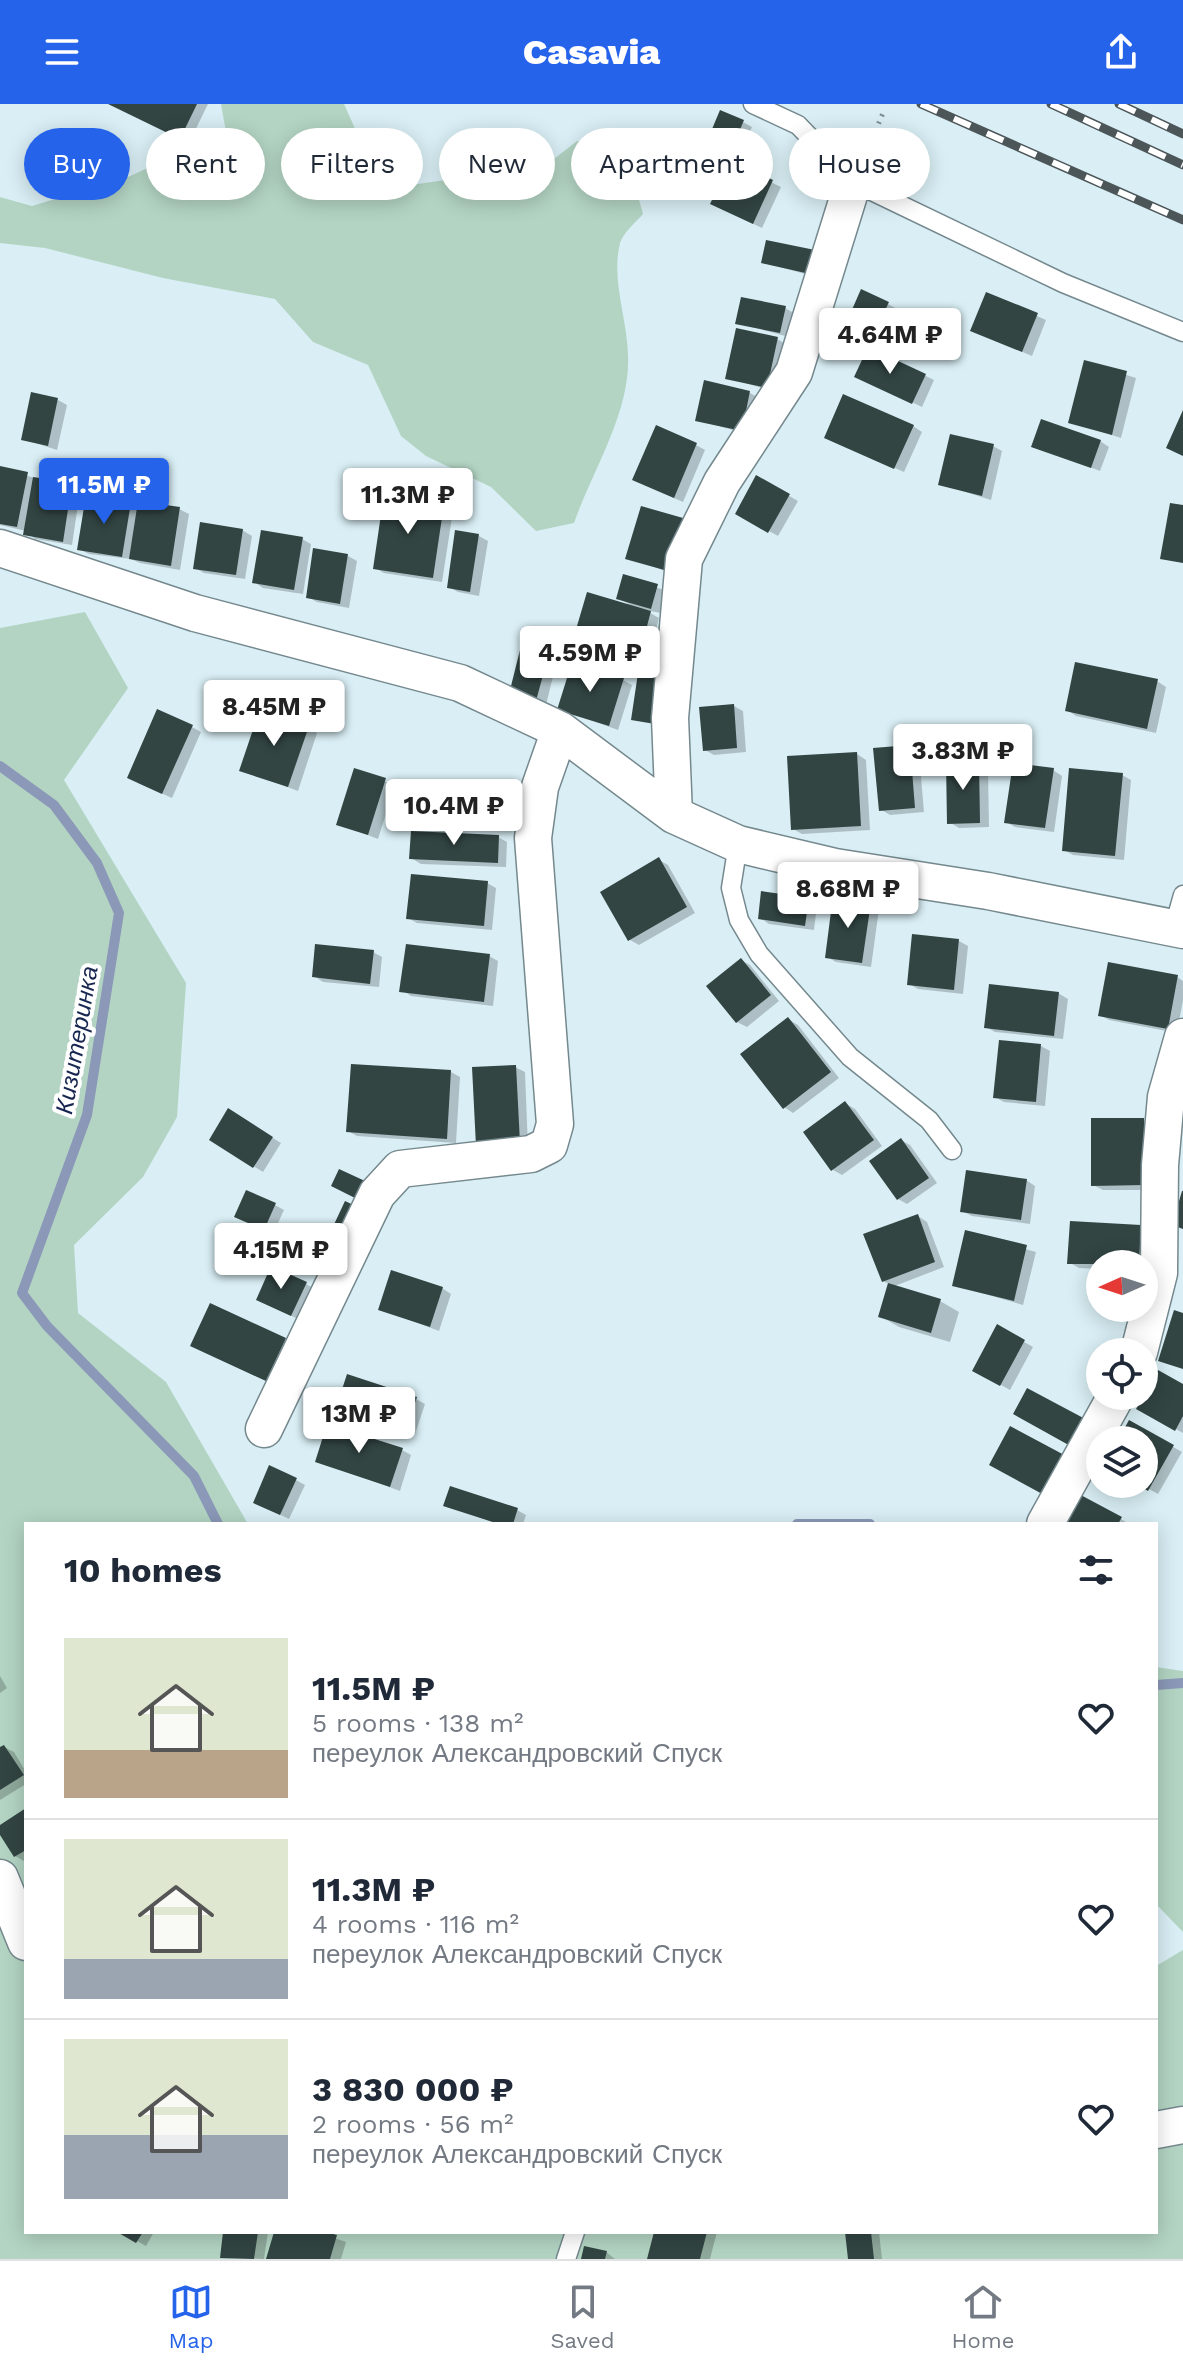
<!DOCTYPE html>
<meta charset="utf-8">
<style>
body{margin:0;font-family:"Work Sans",sans-serif;background:#f2f2f3;color:#1f2937;height:100vh;display:flex;flex-direction:column;font-size:30px;white-space:nowrap}
*{box-sizing:border-box;margin:0}
p{font-size:26px;color:#747a83}
.icon{flex:none;width:44px;height:44px;fill:none;stroke:currentColor;stroke-width:2;stroke-linecap:round;stroke-linejoin:round}
.map{position:relative;flex:1;overflow:hidden}
.side{position:absolute;left:24px;top:1418px;width:1134px;height:712px;display:flex;flex-direction:column;background:#fff;border-radius:0px;box-shadow:0 4px 20px #0003}
.side>*{flex:none}
.guide{position:absolute;left:24px;top:24px;width:1136px;height:72px;display:flex;gap:16px}
.needle{width:52px;rotate:267deg}
.fabs{position:absolute;left:1086px;top:1146px;display:grid;gap:16px}
.fabs a{display:grid;place-items:center;width:72px;height:72px;border-radius:50%;background:#fff;box-shadow:0 4px 20px #0003;font-size:40px}
.price{position:absolute;translate:-50% -68px;padding:0 18px;border-radius:8px;background:#fff;color:#222;font-size:26px;line-height:52px;filter:drop-shadow(0 2px 4px #0008)}
.price::after{content:'';position:absolute;left:50%;top:48px;width:24px;height:18px;margin-left:-12px;background:inherit;clip-path:polygon(0 0,100% 0,50% 100%)}
.price.on{background:#2563eb;color:#fff}
ul{padding:0;list-style:none}
li{display:flex;align-items:center;gap:24px;height:200px;padding:0 40px}
li+li{border-top:2px solid #e0e1e3}
li span{display:grid;place-items:center;flex:none;width:224px;height:160px;border-radius:0px;color:#555}
li>.icon{margin-inline-start:auto}
span .icon{width:96px;height:96px;fill:#fffc;stroke-width:1}
li b{font-size:34px}
h2{display:flex;justify-content:space-between;align-items:center;height:96px;padding:0 40px;font-size:34px}
.chip{padding:0 28px;border-radius:36px;background:#fff;box-shadow:0 4px 20px #0003;font-size:28px;line-height:72px}
.chip.on{background:#2563eb;color:#fff}
header{display:flex;justify-content:space-between;align-items:center;height:104px;padding:0 40px;background:#2563eb;color:#fff;font-size:36px;font-weight:800}
.menu{display:flex;justify-content:space-around;align-items:center;height:112px;border-top:2px solid #e0e1e3;background:#fff;font-size:22px;color:#747a83}
.menu a{display:grid;justify-items:center;gap:4px}
.menu .on{color:#2563eb}
.map>svg:first-child{display:block}
</style>
<header><svg class="icon" aria-label="menu" viewBox="0 0 24 24"><path d="M4 6h16M4 12h16M4 18h16"/></svg>Casavia<svg class="icon" aria-label="share" viewBox="0 0 24 24"><path d="M12 15V3M7 8l5-5 5 5M5 13v7h14v-7"/></svg></header>
<div class="map">
<svg width="1183" height="2155" viewBox="0 0 1183 2155">
<rect width="100%" height="100%" fill="#d9eff5"/>
<path fill="#b3d4c3" d="M221,0H344L382,85L545,62L577,37C624,46 632,67 643,110C636,118 623,129 620,139C611,176 627,214 628,250C631,308 593,365 574,419L536,427L491,383L426,352L401,332L368,261L313,238L275,195L163,174L45,144L0,139V93L32,102L128,73L226,28Z
M85,508L128,584L64,676L186,879L177,1013L143,1073L74,1141L78,1209L166,1278L248,1420H26V2128H1156V1862L1183,1846V2155H0V524Z
M1156,1563L1183,1567V1828L1156,1800Z"/>
<path fill="#0003" d="M111,0H208L189,39Z
M743,18L752,23L736,61L781,83L762,124L722,105L725,72L708,65Z
M767,138L819,174L763,158Z
M987,190L1046,216L1032,252L982,231Z
M888,200L897,205L877,248L934,276L922,303L857,272L870,243L852,235Z
M785,204L794,209L789,233L737,219Z
M777,235L786,240L776,288L727,274Z
M1086,258L1136,274L1121,334L1071,318Z
M750,289L759,294L751,331L697,316Z
M58,296L67,301L57,346L23,335Z
M913,322L922,328L904,368L835,338Z
M1100,337L1109,343L1100,367L1034,342Z
M696,341L705,346L683,398L644,381Z
M993,342L1002,347L991,396L940,380Z
M0,364L80,387L72,441L35,435L26,427L0,421Z
M757,373L798,397L778,432L737,409Z
M130,400L139,405H179L189,410L180,466L140,459L131,455L89,450L79,445Z
M444,402L453,407L442,478L384,469L375,464Z
M642,404L692,421L677,471L628,454Z
M242,426L252,432L245,475L204,469L195,464Z
M479,432L488,437L479,492L458,488L449,483Z
M302,435L311,440L303,490L263,484L254,478Z
M348,452L357,457L349,504L317,498L308,493Z
M625,473L667,487L661,509L645,506L659,514L651,545L579,521L632,502L618,494Z
M549,547L558,552L546,601L520,594Z
M623,576L632,581L618,626L560,605Z
M1157,577L1166,583L1156,629L1076,612L1067,606Z
M734,602L743,607L746,648L714,651L705,646Z
M192,623L201,628L172,694L138,679Z
M308,624L317,629L298,687L241,666Z
M910,643L919,649L924,708L890,711L880,705Z
M857,650L866,656L870,726L802,730L793,725Z
M979,659L988,664L989,723L959,724L949,718Z
M1053,666L1062,672L1054,728L1015,723L1006,718Z
M356,667L395,681L378,735L339,720Z
M1122,671L1131,676L1124,756L1073,751L1064,746Z
M498,733L507,738L506,763L421,760L411,754Z
M659,756L668,761L695,809L639,841L630,836Z
M487,779L496,784L492,826L417,819L408,814Z
M808,796L817,801L814,826L769,820L760,814Z
M870,800L879,805L871,863L836,858L827,853Z
M959,837L968,842L963,890L918,885L909,880Z
M373,848L382,853L379,883L323,878L314,872Z
M489,852L498,857L493,902L411,892L402,886Z
M741,856L750,861L779,897L747,923L737,918Z
M1177,873L1183,877V896L1177,929L1109,916L1100,911Z
M1058,889L1068,895L1063,935L995,928L986,923Z
M788,915L798,921L839,974L793,1009L784,1003Z
M1041,942L1050,947L1045,1002L1004,998L995,993Z
M515,963L525,968L528,1044L487,1046Z
M451,968L460,973L456,1039L357,1032L348,1027Z
M845,999L855,1005L882,1042L842,1071L833,1066L806,1028Z
M229,1007L281,1039L263,1068L211,1036Z
M1143,1016L1153,1021V1086H1103L1093,1081Z
M901,1036L910,1041L937,1079L907,1100L898,1095Z
M1026,1076L1035,1082L1030,1120L972,1112L962,1107Z
M275,1101L284,1106L273,1130L246,1117Z
M918,1112L927,1118L944,1163L892,1183L940,1197L959,1208L950,1238L899,1223L880,1212L889,1180L883,1177Z
M1141,1123L1150,1128L1144,1160H1100V1165L1079,1164L1070,1159Z
M967,1129L1036,1148L1023,1201L954,1181Z
M306,1180L315,1185L300,1216L267,1200Z
M442,1184L451,1190L439,1227L380,1205Z
M998,1223L1033,1243L1010,1286L974,1266Z
M285,1236L294,1241L275,1281L202,1247Z
M1183,1283V1329L1139,1305Z
M416,1295L425,1300L415,1330L338,1303Z
M1130,1318L1182,1348L1158,1390L1140,1380H1144V1336H1120Z
M402,1346L411,1351L400,1387L318,1357Z
M296,1376L305,1381L289,1415L264,1403Z
M1078,1392L1130,1420H1063Z
M446,1401L517,1406L526,1411L523,1420H498Z
M0,1572L7,1584L0,1589Z
M4,1643L14,1648L26,1668V1680L0,1696V1646Z
M26,1707V1756L24,1757L15,1752L0,1724Z
M121,2128H154L146,2142Z
M225,2128H268L264,2155L222,2153Z
M276,2128H318L346,2138L341,2155H268Z
M656,2128H717L710,2155H649Z
M847,2128H879L882,2155H850Z
M606,2148L615,2155H583Z"/>
<g fill="none" stroke-linecap="round" stroke-linejoin="round">
<path stroke="#8b98b8" stroke-width="10" d="M0,662L54,701L97,759L119,809L87,1011L22,1189L47,1222L194,1372L218,1420
M797,1420H870
M1156,1581L1183,1579"/>
</g>
<path fill="#324543" d="M108,0H197L180,35Z
M720,6L744,16L721,71L697,61Z
M731,56L773,76L753,120L710,100Z
M766,136L815,146L810,170L761,159Z
M861,185L889,198L868,243L841,231Z
M986,188L1038,209L1022,248L970,227Z
M741,193L786,202L780,229L735,220Z
M736,224L778,233L767,284L725,275Z
M868,243L926,270L912,300L854,273Z
M1084,256L1127,267L1112,331L1068,319Z
M704,276L750,287L742,327L695,317Z
M31,288L58,294L48,342L21,336Z
M843,290L914,321L894,365L824,334Z
M1183,306V352L1166,344Z
M1041,315L1101,336L1091,364L1031,343Z
M656,321L697,339L674,394L632,376Z
M950,330L994,340L982,392L938,381Z
M0,362L28,368L17,423L0,420Z
M756,371L790,390L768,429L735,410Z
M33,373L72,379L63,438L23,431Z
M384,390L444,400L433,474L373,465Z
M86,391L131,398L122,453L77,446Z
M138,397L180,403L171,462L129,455Z
M1170,399L1183,401V459L1160,455Z
M641,402L683,414L668,467L625,455Z
M200,418L243,425L236,471L193,465Z
M261,426L303,433L294,486L252,479Z
M455,426L479,430L470,488L447,484Z
M313,444L348,450L340,500L306,494Z
M623,470L658,480L651,505L616,495Z
M587,488L651,507L642,541L577,522Z
M522,538L550,545L536,597L509,590Z
M572,558L624,574L609,622L557,606Z
M1075,558L1158,575L1147,625L1065,607Z
M638,569L662,572L655,620L631,616Z
M734,600L737,644L703,647L699,603Z
M157,605L193,621L162,690L127,674Z
M260,605L309,622L288,683L239,667Z
M910,641L915,704L879,707L873,644Z
M857,648L861,722L791,726L787,652Z
M946,657H979L980,719L947,720Z
M1013,659L1054,664L1045,724L1004,719Z
M354,664L386,674L368,731L336,721Z
M1069,664L1123,669L1115,752L1062,747Z
M411,727L499,731L498,759L409,755Z
M659,753L687,803L628,837L600,788Z
M411,770L488,777L484,822L406,815Z
M761,787L809,794L805,822L758,815Z
M833,792L871,798L862,859L825,854Z
M912,830L959,835L954,886L907,881Z
M315,840L374,846L370,880L312,873Z
M406,840L490,850L484,898L399,888Z
M741,854L771,891L736,919L706,882Z
M1108,858L1178,871L1168,925L1098,912Z
M989,880L1059,888L1054,932L984,924Z
M788,913L831,968L783,1005L740,950Z
M999,936L1041,940L1036,998L993,994Z
M351,960L451,966L447,1035L346,1028Z
M516,961L520,1039L476,1042L472,963Z
M845,997L874,1036L831,1067L803,1028Z
M228,1004L273,1033L253,1064L209,1036Z
M1091,1014H1144L1145,1081L1091,1082Z
M901,1034L929,1074L897,1096L869,1057Z
M339,1065L365,1077L357,1095L331,1082Z
M966,1066L1027,1075L1021,1116L960,1108Z
M246,1086L276,1099L264,1126L234,1113Z
M1182,1087H1183V1125L1172,1121Z
M345,1097L360,1104L345,1137L330,1129Z
M918,1110L935,1158L882,1178L863,1130Z
M1070,1117L1141,1121L1139,1160H1067Z
M965,1126L1027,1141L1014,1197L952,1182Z
M271,1162L307,1178L291,1212L256,1196Z
M391,1166L443,1183L430,1223L378,1206Z
M888,1179L941,1195L931,1229L878,1213Z
M210,1199L286,1234L266,1277L190,1242Z
M1174,1206L1183,1209V1265L1158,1257Z
M997,1220L1025,1236L1000,1282L972,1267Z
M1158,1266L1183,1280V1312L1175,1327L1136,1305Z
M347,1270L417,1293L406,1327L336,1304Z
M1027,1284L1089,1317L1074,1344L1013,1310Z
M1129,1316L1174,1341L1148,1387L1137,1380H1144V1336H1118Z
M327,1320L403,1344L390,1383L315,1358Z
M1010,1322L1068,1353L1046,1392L989,1361Z
M269,1361L297,1374L280,1411L253,1399Z
M450,1382L518,1404L513,1420H499L443,1402Z
M1077,1389L1122,1413L1118,1420H1061Z
M4,1641L24,1671L0,1686V1643Z
M26,1704V1746L14,1753L0,1731V1721Z
M117,2128H143L136,2139Z
M223,2128H258L254,2155L220,2154Z
M274,2128H326L337,2131L330,2155H266Z
M654,2128H707L700,2155H647Z
M845,2128H871L874,2155H848Z
M584,2142L607,2147L605,2155H581Z"/>
<g fill="none" stroke-linecap="round" stroke-linejoin="round">
<g stroke="#74888d" stroke-width="21">
<path id="service" d="M753,0L798,21L853,78L1063,179L1183,228
M738,740L731,784L739,816L759,850L850,953L929,1016L952,1046
M1174,823L1183,791
M566,2155L575,2128"/>
</g>
<g stroke="#74888d" stroke-width="39">
<path id="minor" d="M0,444L195,509L460,579L560,626L674,711L738,740L835,763L988,787L1183,826
M674,711L670,614L684,455L722,378L794,268L853,78
M1139,1248L1159,1169L1160,1061L1166,993L1183,933
M264,1325L377,1090L400,1065L531,1050L549,1041L555,1020L533,734L540,683L560,626
M1045,1420L1116,1292
M0,1774L26,1838
M1156,2026L1183,2021"/>
</g>
<path stroke="#819094" stroke-width="5" stroke-dasharray="2 6" stroke-linecap="butt" d="M866,49L883,9"/>
<use href="#service" stroke="#fff" stroke-width="18"/>
<use href="#minor" stroke="#fff" stroke-width="36"/>
<g stroke="#4c5659" stroke-width="9">
<path id="rail" d="M921,0L1183,116
M1051,0L1183,61
M1119,0L1183,30"/>
</g>
<use href="#rail" stroke="#fff" stroke-width="6" stroke-dasharray="18" stroke-linecap="butt"/>
</g>
<g text-anchor="middle" dominant-baseline="central" stroke-width="8" stroke-linejoin="round" paint-order="stroke">
<g font-size="24" font-style="italic" fill="#172650" stroke="#fff">
<text transform="translate(77 936) rotate(-80)">Кизитеринка</text>
</g>
</g>
</svg>
<div class="fabs">
<a><svg class="needle" viewBox="-14 -14 28 28"><path d="M0-13l5 13h-10z" fill="#e53935"/><path d="M0 13l5-13h-10z" fill="#747a83"/></svg></a>
<a><svg class="icon" aria-label="locate" viewBox="0 0 24 24"><circle cx="12" cy="12" r="6"/><path d="M12 2v4M12 18v4M2 12h4M18 12h4"/></svg></a>
<a><svg class="icon" aria-label="layers" viewBox="0 0 24 24"><path d="M12 4l9 5-9 5-9-5zM3 14l9 5 9-5"/></svg></a>
</div>
<b class="price" style="left:890px;top:272px">4.64M ₽</b>
<b class="price on" style="left:104px;top:422px">11.5M ₽</b>
<b class="price" style="left:408px;top:432px">11.3M ₽</b>
<b class="price" style="left:590px;top:590px">4.59M ₽</b>
<b class="price" style="left:274px;top:644px">8.45M ₽</b>
<b class="price" style="left:963px;top:688px">3.83M ₽</b>
<b class="price" style="left:454px;top:743px">10.4M ₽</b>
<b class="price" style="left:848px;top:826px">8.68M ₽</b>
<b class="price" style="left:281px;top:1187px">4.15M ₽</b>
<b class="price" style="left:359px;top:1351px">13M ₽</b>
<div class="guide">
<a class="chip on">Buy</a>
<a class="chip">Rent</a>
<a class="chip">Filters</a>
<a class="chip">New</a>
<a class="chip">Apartment</a>
<a class="chip">House</a>
</div>
<section class="side">
<h2>10 homes<svg class="icon" aria-label="filters" viewBox="0 0 24 24"><path d="M4 7h16M4 17h16"/><circle cx="9" cy="7" r="2"/><circle cx="15" cy="17" r="2"/></svg></h2>
<ul>
<li><span style="background:linear-gradient(#dfe7d0 70%,#b9a48a 0)"><svg class="icon" aria-label="home" viewBox="0 0 24 24"><path d="M3 11l9-7 9 7M6 9v11h12V9"/></svg></span><div><b>11.5M ₽</b><p>5 rooms · 138 m²</p><p>переулок Александровский Спуск</p></div><svg class="icon" aria-label="heart" viewBox="0 0 24 24"><path d="M12 20l-8-8c-3-5 5-10 8-4 3-6 11-1 8 4z"/></svg></li>
<li><span style="background:linear-gradient(#dfe7d0 75%,#9aa5b1 0)"><svg class="icon" aria-label="home" viewBox="0 0 24 24"><path d="M3 11l9-7 9 7M6 9v11h12V9"/></svg></span><div><b>11.3M ₽</b><p>4 rooms · 116 m²</p><p>переулок Александровский Спуск</p></div><svg class="icon" aria-label="heart" viewBox="0 0 24 24"><path d="M12 20l-8-8c-3-5 5-10 8-4 3-6 11-1 8 4z"/></svg></li>
<li><span style="background:linear-gradient(#dfe7d0 60%,#9aa5b1 0)"><svg class="icon" aria-label="home" viewBox="0 0 24 24"><path d="M3 11l9-7 9 7M6 9v11h12V9"/></svg></span><div><b>3 830 000 ₽</b><p>2 rooms · 56 m²</p><p>переулок Александровский Спуск</p></div><svg class="icon" aria-label="heart" viewBox="0 0 24 24"><path d="M12 20l-8-8c-3-5 5-10 8-4 3-6 11-1 8 4z"/></svg></li>
</ul>
</section>
</div>
<nav class="menu">
<a class="on"><svg class="icon" aria-label="map" viewBox="0 0 24 24"><path d="M3 6l6-2 6 2 6-2v14l-6 2-6-2-6 2zM9 4v14M15 6v14"/></svg>Map</a>
<a><svg class="icon" aria-label="saved" viewBox="0 0 24 24"><path d="M7 4h10v16l-5-4-5 4z"/></svg>Saved</a>
<a><svg class="icon" aria-label="home" viewBox="0 0 24 24"><path d="M3 11l9-7 9 7M6 9v11h12V9"/></svg>Home</a>
</nav>
